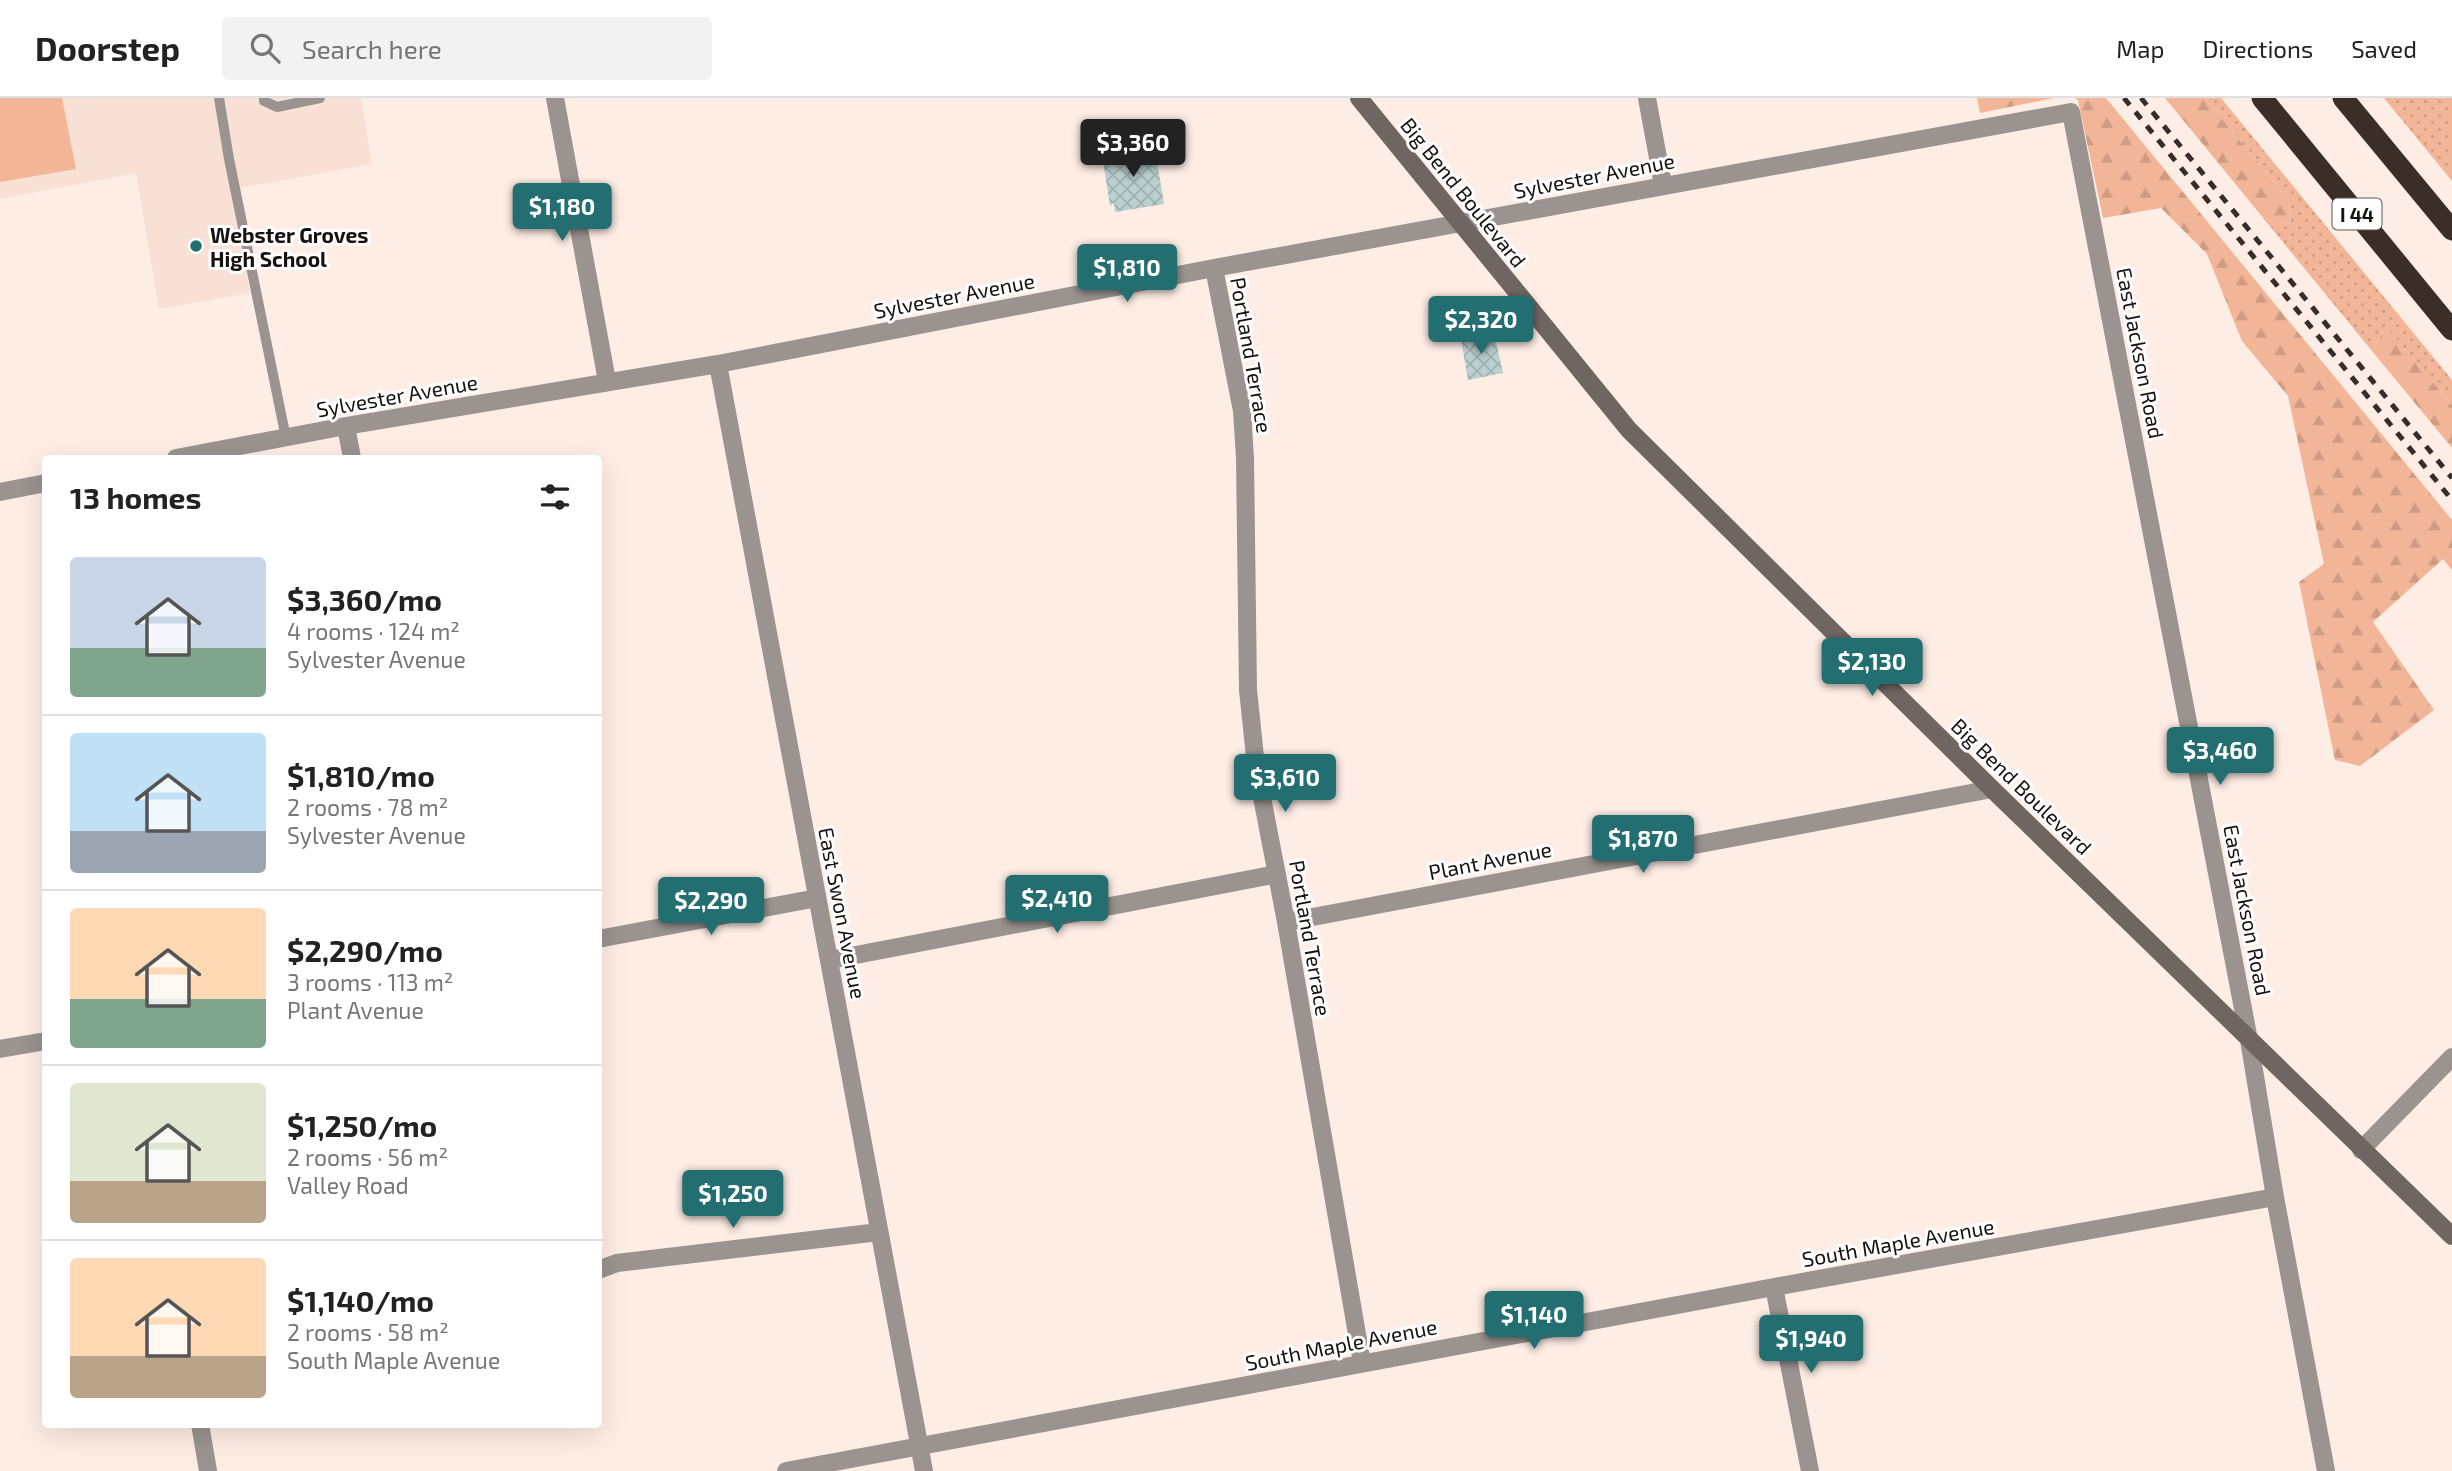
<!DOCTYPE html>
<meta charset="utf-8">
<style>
body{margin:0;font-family:"Exo 2",sans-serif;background:#f2f2f2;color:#222;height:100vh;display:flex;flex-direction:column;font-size:26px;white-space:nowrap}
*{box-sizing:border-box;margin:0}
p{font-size:23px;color:#767676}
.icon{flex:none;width:38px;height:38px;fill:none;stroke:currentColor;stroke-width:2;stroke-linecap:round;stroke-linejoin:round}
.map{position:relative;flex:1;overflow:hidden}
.sheet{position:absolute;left:42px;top:357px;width:560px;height:973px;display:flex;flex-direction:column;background:#fff;border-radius:7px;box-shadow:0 7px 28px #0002}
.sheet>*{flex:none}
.price{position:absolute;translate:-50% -60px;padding:0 16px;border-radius:7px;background:#226e70;color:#fff;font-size:23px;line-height:46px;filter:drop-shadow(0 2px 4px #0008)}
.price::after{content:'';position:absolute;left:50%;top:42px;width:21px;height:16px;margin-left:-10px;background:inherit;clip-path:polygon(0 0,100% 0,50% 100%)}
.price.selected{background:#222;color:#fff}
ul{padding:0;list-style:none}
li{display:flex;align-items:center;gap:21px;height:175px;padding:0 28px}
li+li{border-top:2px solid #e0e0e0}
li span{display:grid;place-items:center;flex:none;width:196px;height:140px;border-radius:7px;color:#555}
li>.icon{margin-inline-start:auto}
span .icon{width:84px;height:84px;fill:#fffc;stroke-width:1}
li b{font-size:30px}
h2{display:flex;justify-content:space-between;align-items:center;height:84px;padding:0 28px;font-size:30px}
header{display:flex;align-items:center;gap:42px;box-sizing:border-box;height:98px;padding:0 35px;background:#fff;border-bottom:2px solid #e0e0e0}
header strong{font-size:33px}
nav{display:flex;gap:38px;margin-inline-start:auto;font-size:24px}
.search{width:490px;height:63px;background:#f2f2f2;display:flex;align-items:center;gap:18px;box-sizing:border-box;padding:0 24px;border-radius:7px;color:#767676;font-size:26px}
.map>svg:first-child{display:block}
</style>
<header>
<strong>Doorstep</strong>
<div class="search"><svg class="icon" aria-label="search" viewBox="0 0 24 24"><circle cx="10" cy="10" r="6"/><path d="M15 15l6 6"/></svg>Search here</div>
<nav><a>Map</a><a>Directions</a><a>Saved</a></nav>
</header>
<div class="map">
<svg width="2452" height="1373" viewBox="0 0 2452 1373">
<defs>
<pattern id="green-dots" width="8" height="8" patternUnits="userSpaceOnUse" patternTransform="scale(1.75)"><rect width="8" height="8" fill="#f2b597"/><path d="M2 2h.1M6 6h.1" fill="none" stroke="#cf9b81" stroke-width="1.8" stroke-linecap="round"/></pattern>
<pattern id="forest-firs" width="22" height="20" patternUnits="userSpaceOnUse" patternTransform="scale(1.75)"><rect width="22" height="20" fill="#f2b597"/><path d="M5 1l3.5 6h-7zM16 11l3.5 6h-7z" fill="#cf9b81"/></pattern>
<pattern id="building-cross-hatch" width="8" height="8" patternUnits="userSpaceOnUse" patternTransform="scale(1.75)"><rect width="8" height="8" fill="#bbcfcf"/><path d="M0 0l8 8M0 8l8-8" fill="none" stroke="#a0b1b1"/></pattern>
</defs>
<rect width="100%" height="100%" fill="#feede5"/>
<path fill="#f8e0d4" d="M0,0H361L372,66L234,91L250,195L159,211L136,75L0,101Z"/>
<path fill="url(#green-dots)" d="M2205,0H2221L2452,282V307L2386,229L2372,253L2264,121L2291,126L2290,104Z
M2384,0H2452V83L2447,77Z"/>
<path fill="url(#forest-firs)" d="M1977,0H2054L1980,15Z
M2075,0H2106L2452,422V472L2443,461L2373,524L2434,612L2360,668L2335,662L2299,484L2324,466L2288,298L2242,243L2207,156L2161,110L2103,120L2078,2Z
M2165,0H2205L2290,104L2291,126L2264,121Z
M2386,229L2452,307V350L2372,253Z"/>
<path fill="#f2b597" d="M0,0H62L76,71L0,84Z"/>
<path fill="url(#building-cross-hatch)" d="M1145,43L1148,60L1156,58L1164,106L1115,114L1114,105L1110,107L1103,64L1120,62L1117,47Z
M1494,235L1503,275L1468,282L1461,241Z"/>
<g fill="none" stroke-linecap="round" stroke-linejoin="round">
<path stroke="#9a938f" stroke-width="10" d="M219,0L229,61L286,340
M264,0V3L277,9L320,0"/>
<path stroke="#9a938f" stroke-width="18" d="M555,0L607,283
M1647,0L1663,87
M1214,170L1242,313L1245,360L1248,592L1256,668L1286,824L1362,1265
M718,266L924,1373
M346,328L352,360
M176,360L346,328L718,266L1214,170L2071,14L2249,942L2275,1099L2326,1373
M0,394L46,385
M1286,824L1992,691
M598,841L817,800
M830,862L1277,776
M0,951L46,943
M2361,1052L2452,959
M598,1172L617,1165L879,1134
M1774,1189L1810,1373
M200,1326L208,1373
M786,1373L1774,1189L2275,1099"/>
<path stroke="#706661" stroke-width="18" d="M1359,0L1629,332L1992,691L2452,1138"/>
<path stroke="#3b2e28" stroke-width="21" d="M2262,0L2452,232
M2343,0L2452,132"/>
<path stroke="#342d2a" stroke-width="5" stroke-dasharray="9 9" stroke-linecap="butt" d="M2124,0L2452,402
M2141,0L2452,380"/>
</g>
<circle fill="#226e70" stroke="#fefefe" stroke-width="2.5" cx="196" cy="148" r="7"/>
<g text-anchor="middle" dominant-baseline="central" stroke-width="6" stroke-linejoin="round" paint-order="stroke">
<rect fill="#fefefe" stroke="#5c5756" stroke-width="2" x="2332.5" y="100.5" width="49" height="31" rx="5"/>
<g font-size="19" font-weight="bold" fill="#16100e">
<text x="2357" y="116">I 44</text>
</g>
<g font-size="21" fill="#16100e" stroke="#fefefe">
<text transform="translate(1594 77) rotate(-11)">Sylvester Avenue</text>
<text transform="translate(1464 94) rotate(51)">Big Bend Boulevard</text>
<text transform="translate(954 197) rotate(-11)">Sylvester Avenue</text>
<text transform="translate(2141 255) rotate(79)">East Jackson Road</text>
<text transform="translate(1252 257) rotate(80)">Portland Terrace</text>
<text transform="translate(397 297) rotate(-10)">Sylvester Avenue</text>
<text transform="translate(2022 688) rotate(44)">Big Bend Boulevard</text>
<text transform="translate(1490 762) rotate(-11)">Plant Avenue</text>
<text transform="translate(2248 812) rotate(79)">East Jackson Road</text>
<text transform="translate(843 815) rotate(79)">East Swon Avenue</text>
<text transform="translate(1311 840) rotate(80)">Portland Terrace</text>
<text transform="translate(1898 1144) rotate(-10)">South Maple Avenue</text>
<text transform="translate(1341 1246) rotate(-11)">South Maple Avenue</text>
</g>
<g font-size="21" font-weight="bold" fill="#16100e" stroke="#fefefe" text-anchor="start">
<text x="210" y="136">Webster Groves<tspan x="210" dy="24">High School</tspan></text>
</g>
</g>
</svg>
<b class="price selected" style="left:1133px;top:81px">$3,360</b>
<b class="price" style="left:562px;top:145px">$1,180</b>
<b class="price" style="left:1127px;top:206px">$1,810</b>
<b class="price" style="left:1481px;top:258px">$2,320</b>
<b class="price" style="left:1872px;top:600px">$2,130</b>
<b class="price" style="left:2220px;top:689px">$3,460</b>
<b class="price" style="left:1285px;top:716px">$3,610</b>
<b class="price" style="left:1643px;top:777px">$1,870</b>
<b class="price" style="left:1057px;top:837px">$2,410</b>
<b class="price" style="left:711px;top:839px">$2,290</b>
<b class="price" style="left:733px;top:1132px">$1,250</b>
<b class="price" style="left:1534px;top:1253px">$1,140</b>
<b class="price" style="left:1811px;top:1277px">$1,940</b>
<section class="sheet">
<h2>13 homes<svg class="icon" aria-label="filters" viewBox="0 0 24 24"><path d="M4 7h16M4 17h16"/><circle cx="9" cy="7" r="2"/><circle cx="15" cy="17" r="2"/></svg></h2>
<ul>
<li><span style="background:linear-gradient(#c9d6e8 65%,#7fa58c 0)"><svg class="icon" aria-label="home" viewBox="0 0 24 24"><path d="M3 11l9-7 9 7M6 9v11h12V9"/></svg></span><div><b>$3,360/mo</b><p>4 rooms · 124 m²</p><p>Sylvester Avenue</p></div></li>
<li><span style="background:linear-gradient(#bfe0f5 70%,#9aa5b1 0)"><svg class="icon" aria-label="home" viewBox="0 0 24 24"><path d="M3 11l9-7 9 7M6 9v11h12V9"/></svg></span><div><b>$1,810/mo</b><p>2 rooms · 78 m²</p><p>Sylvester Avenue</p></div></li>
<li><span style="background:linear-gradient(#ffd9b3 65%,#7fa58c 0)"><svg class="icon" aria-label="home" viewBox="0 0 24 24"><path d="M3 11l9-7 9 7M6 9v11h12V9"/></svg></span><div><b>$2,290/mo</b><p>3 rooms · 113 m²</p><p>Plant Avenue</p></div></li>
<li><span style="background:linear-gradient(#dfe7d0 70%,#b9a48a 0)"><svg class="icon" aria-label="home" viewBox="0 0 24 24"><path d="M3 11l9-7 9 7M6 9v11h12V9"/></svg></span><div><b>$1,250/mo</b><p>2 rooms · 56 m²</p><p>Valley Road</p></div></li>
<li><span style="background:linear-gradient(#ffd9b3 70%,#b9a48a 0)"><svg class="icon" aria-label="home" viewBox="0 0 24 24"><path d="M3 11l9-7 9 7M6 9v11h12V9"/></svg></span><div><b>$1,140/mo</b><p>2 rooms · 58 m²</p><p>South Maple Avenue</p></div></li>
</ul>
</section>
</div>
